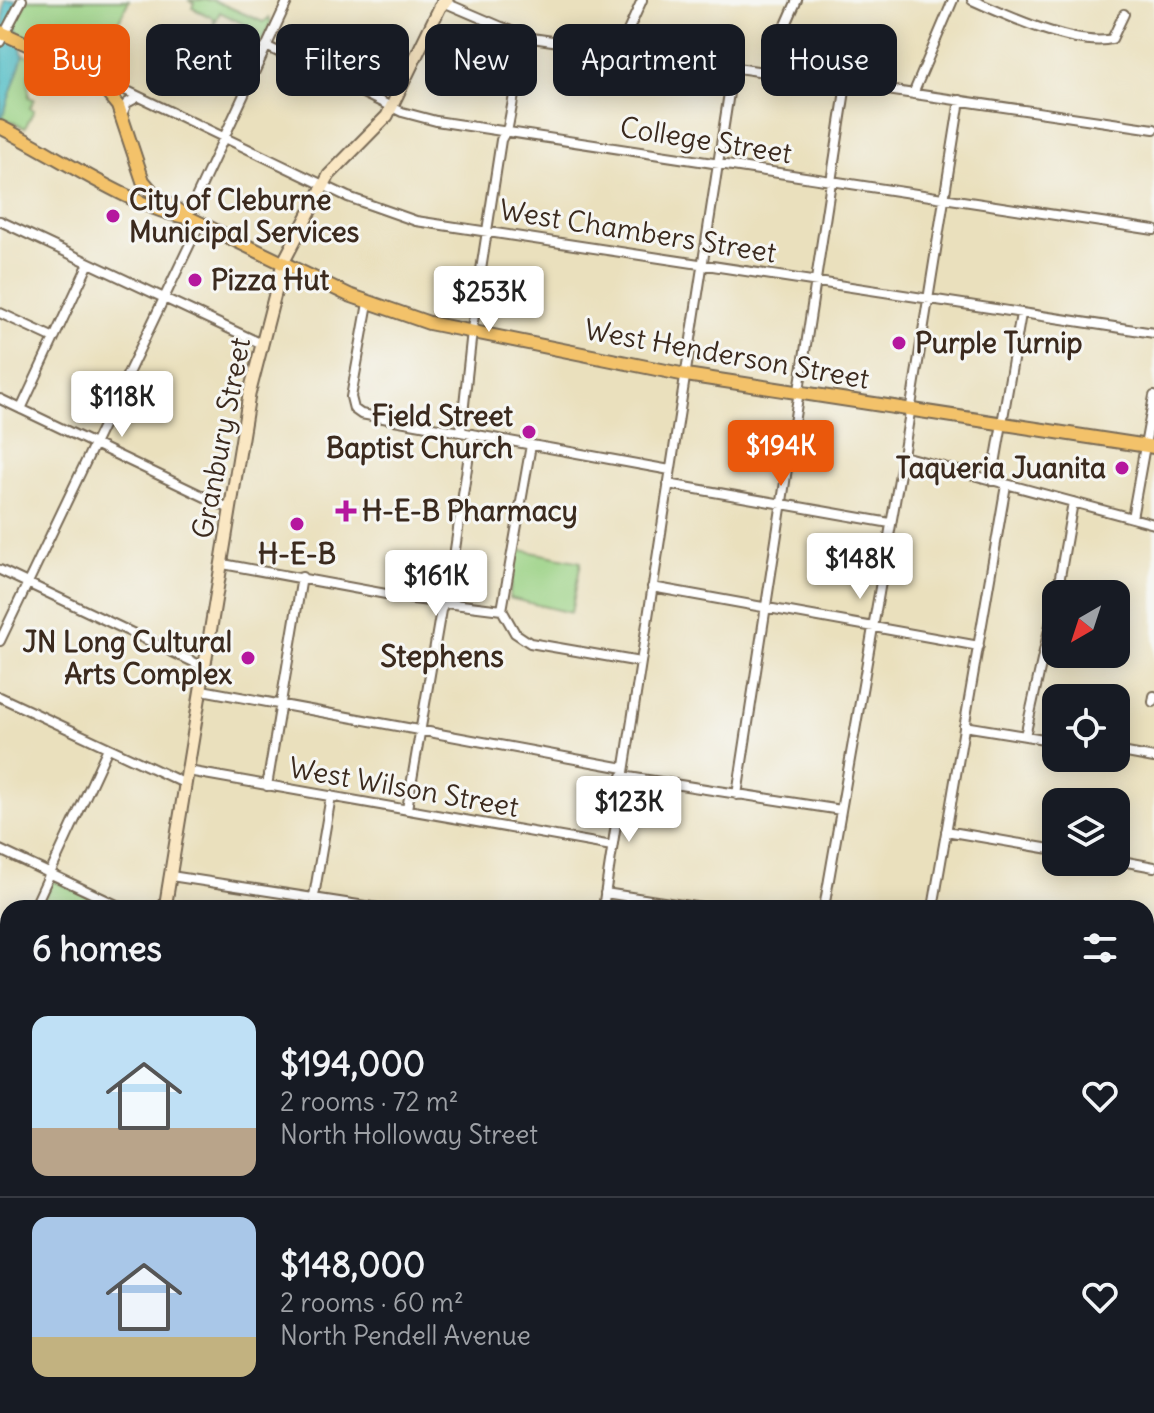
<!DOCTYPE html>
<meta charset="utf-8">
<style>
body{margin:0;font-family:Delius,sans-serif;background:#242831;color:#f1f3f6;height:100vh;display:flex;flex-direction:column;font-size:30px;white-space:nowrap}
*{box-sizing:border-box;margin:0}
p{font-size:26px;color:#9ea1a6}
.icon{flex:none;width:44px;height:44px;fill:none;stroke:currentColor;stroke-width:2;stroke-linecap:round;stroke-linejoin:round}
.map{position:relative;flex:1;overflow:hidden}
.sheet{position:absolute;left:0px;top:900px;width:1154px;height:514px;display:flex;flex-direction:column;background:#171b24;border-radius:24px 24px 0 0;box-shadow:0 4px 20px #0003}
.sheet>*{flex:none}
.guide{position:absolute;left:24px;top:24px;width:1106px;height:72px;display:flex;gap:16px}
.needle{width:52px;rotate:219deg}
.tools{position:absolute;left:1042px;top:580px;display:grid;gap:16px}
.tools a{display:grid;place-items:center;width:88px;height:88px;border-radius:16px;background:#171b24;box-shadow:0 4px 20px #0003;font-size:40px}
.price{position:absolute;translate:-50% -68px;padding:0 18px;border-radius:8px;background:#fff;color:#222;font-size:26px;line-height:52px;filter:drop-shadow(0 2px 4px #0008)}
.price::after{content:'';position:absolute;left:50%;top:48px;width:24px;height:18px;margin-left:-12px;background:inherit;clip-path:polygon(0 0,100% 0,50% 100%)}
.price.current{background:#ea580c;color:#fff}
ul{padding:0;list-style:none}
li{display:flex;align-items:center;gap:24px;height:200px;padding:0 32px}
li+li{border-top:2px solid #363941}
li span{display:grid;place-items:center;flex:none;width:224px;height:160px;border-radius:16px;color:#555}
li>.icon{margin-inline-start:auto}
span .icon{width:96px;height:96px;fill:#fffc;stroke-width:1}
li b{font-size:34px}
h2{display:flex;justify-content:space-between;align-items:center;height:96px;padding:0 32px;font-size:34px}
.chip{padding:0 28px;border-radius:16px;background:#171b24;box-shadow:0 4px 20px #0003;font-size:28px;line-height:72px}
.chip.current{background:#ea580c;color:#fff}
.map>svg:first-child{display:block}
</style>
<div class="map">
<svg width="1154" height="1413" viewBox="0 0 1154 1413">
<rect width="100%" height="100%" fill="#f6f6f2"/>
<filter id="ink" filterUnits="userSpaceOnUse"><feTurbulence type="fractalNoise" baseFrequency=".0125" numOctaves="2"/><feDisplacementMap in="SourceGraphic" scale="16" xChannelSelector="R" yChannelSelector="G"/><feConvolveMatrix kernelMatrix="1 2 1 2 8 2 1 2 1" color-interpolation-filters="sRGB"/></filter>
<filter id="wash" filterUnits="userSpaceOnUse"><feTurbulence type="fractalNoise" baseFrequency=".006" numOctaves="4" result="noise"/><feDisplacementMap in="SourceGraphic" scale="32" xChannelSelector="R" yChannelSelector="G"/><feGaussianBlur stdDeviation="1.8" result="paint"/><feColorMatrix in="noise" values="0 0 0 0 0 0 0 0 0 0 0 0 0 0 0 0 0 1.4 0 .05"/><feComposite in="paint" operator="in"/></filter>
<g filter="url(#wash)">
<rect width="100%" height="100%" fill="#eae0bd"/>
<path fill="#9bd285" stroke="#6b7e52" stroke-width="2" d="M27,0H129L101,58L115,69L113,74L30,35L119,78L117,82L17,32L14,25Z
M188,0H213L263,22L269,18L271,22L255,57L246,52L259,32L220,12L211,31L215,19L192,8L194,3Z
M4,47L34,58L28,75L29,97L34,99L30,108L34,110L25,128L0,116V54Z
M516,549L581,562L571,613L509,598Z
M53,880L113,908H40Z"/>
<path fill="#4cbbc4" stroke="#447271" stroke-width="2" d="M4,0H16L15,22L23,56L0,125Z"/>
</g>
<g filter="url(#ink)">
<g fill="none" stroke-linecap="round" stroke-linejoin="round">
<g stroke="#786a56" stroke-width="12">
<path id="street" d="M972,0C1005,15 1077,48 1112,39L1124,14
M441,1L525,37L1154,129
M0,42L22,0
M266,46L402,112L436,121L1154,230
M619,51L642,0
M765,72L797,0
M96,76L348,197L416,221L1154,333
M913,94L953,0
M122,115L127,103L138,97
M187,217L288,0
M0,221L262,344
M368,303L351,397L354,409L361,414L670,470
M0,313L54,338
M0,399L230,509
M21,409L89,263
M461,432L473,322L501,140L508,127L525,37
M903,456L1154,524
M992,481L1021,314
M668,484L890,523
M1132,518L1154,396
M223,564L413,599L502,610L515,633L530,643L640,662
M0,570L206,668
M652,587L979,646
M1057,594L1073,502
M502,610L531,445
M0,641L200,223
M202,690L624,768
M0,697L186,784
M1153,702L1154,696
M964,726L1056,741
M1025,736L1056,598
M1116,751L1154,758
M188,771L612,846
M622,776L841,810
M267,786L302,577
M737,795L846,84
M407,809L441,610L448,597L472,434
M946,831L1056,850
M0,850L123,908
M1116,860L1154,867
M171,876L378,908
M605,893L702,908
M34,908L108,748
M312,908L331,796
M603,908L733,67
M824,908L903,456L960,100
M933,908L1006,485
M1146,973L1154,974
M0,984L8,966
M0,990L8,992
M1146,1029L1154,983
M0,1070L8,1023
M1146,1083L1154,1085
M1146,1181L1154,1182
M0,1220L8,1222
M1146,1288L1154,1289
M0,1352L8,1353
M234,1413L235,1406
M382,1413L383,1406
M530,1413L531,1406
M677,1413L678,1406
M893,1413L894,1406
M975,1413L977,1406"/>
</g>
<g stroke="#786a56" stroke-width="15">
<path id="secondary" d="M165,908L249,395L283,263L329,175L387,116L440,7L447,0
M0,1074L8,1075
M715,1406L771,1413
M85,1413L86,1406"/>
</g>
<g stroke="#786a56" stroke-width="16">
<path id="primary" d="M0,32L91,73L118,106L143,181L154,194L187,217
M0,127C49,151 138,211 187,217L349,295L429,323L686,375L1154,447"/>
</g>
<use href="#street" stroke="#fff" stroke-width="8"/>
<use href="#secondary" stroke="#fae7c3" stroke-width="11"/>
<use href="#primary" stroke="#f3c26a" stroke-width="12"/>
</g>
</g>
<g fill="#b5179e" stroke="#f6f6f2" stroke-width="3">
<circle cx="113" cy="216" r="8"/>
<circle cx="195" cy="280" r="8"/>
<circle cx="899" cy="343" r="8"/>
<circle cx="529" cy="432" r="8"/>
<circle cx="1122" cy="468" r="8"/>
<path d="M342 499h8v8h8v8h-8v8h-8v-8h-8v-8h8z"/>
<circle cx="297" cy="524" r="8"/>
<circle cx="248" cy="658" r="8"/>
</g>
<g text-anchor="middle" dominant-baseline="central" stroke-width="6" stroke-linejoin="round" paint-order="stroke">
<g font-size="28" fill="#3b2a1e" stroke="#f6f6f2">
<text transform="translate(706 140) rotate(9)">College Street</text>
<text transform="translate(638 231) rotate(9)">West Chambers Street</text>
<text transform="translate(727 354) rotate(10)">West Henderson Street</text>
<text transform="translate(221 438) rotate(-79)">Granbury Street</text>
<text transform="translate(404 787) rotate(10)">West Wilson Street</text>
</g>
<g font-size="28" font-weight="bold" fill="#3b2a1e" stroke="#f6f6f2" text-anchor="start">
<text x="129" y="200">City of Cleburne<tspan x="129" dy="32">Municipal Services</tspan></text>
<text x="211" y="280">Pizza Hut</text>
<text x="915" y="343">Purple Turnip</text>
<text x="513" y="416" text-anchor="end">Field Street<tspan x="513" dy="32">Baptist Church</tspan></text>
<text x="1106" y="468" text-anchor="end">Taqueria Juanita</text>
<text x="362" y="511">H-E-B Pharmacy</text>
<text x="297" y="554" text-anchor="middle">H-E-B</text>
<text x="232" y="642" text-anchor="end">JN Long Cultural<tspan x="232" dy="32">Arts Complex</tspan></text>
</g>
<g font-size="30" font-weight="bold" fill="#3b2a1e" stroke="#f6f6f2">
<text x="442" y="656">Stephens</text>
</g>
</g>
</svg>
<div class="tools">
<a><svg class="needle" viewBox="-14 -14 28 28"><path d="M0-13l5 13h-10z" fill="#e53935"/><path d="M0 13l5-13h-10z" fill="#9ea1a6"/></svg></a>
<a><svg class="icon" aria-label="locate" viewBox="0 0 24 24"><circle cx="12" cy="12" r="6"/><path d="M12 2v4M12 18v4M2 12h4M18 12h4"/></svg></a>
<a><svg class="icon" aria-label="layers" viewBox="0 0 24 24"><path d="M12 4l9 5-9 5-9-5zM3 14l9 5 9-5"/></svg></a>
</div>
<b class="price" style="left:489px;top:334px">$253K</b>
<b class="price" style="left:122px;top:439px">$118K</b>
<b class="price current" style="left:781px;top:488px">$194K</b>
<b class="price" style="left:860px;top:601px">$148K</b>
<b class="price" style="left:436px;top:618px">$161K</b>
<b class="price" style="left:629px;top:844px">$123K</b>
<div class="guide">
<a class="chip current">Buy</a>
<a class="chip">Rent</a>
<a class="chip">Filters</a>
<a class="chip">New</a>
<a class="chip">Apartment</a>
<a class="chip">House</a>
</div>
<section class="sheet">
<h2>6 homes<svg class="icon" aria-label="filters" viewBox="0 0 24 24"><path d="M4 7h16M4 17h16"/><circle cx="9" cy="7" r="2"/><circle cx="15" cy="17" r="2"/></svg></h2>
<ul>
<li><span style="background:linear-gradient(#bfe0f5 70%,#b9a48a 0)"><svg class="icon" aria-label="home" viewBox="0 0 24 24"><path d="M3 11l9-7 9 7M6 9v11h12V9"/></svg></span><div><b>$194,000</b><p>2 rooms · 72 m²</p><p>North Holloway Street</p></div><svg class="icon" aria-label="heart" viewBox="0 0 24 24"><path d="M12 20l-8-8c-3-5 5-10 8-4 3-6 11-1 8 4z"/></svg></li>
<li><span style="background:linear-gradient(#a9c7e8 75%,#c2b280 0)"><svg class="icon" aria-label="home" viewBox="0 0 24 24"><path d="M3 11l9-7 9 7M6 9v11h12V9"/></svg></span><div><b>$148,000</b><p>2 rooms · 60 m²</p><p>North Pendell Avenue</p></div><svg class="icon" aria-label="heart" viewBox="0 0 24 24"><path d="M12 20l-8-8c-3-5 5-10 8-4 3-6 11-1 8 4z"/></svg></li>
</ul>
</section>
</div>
